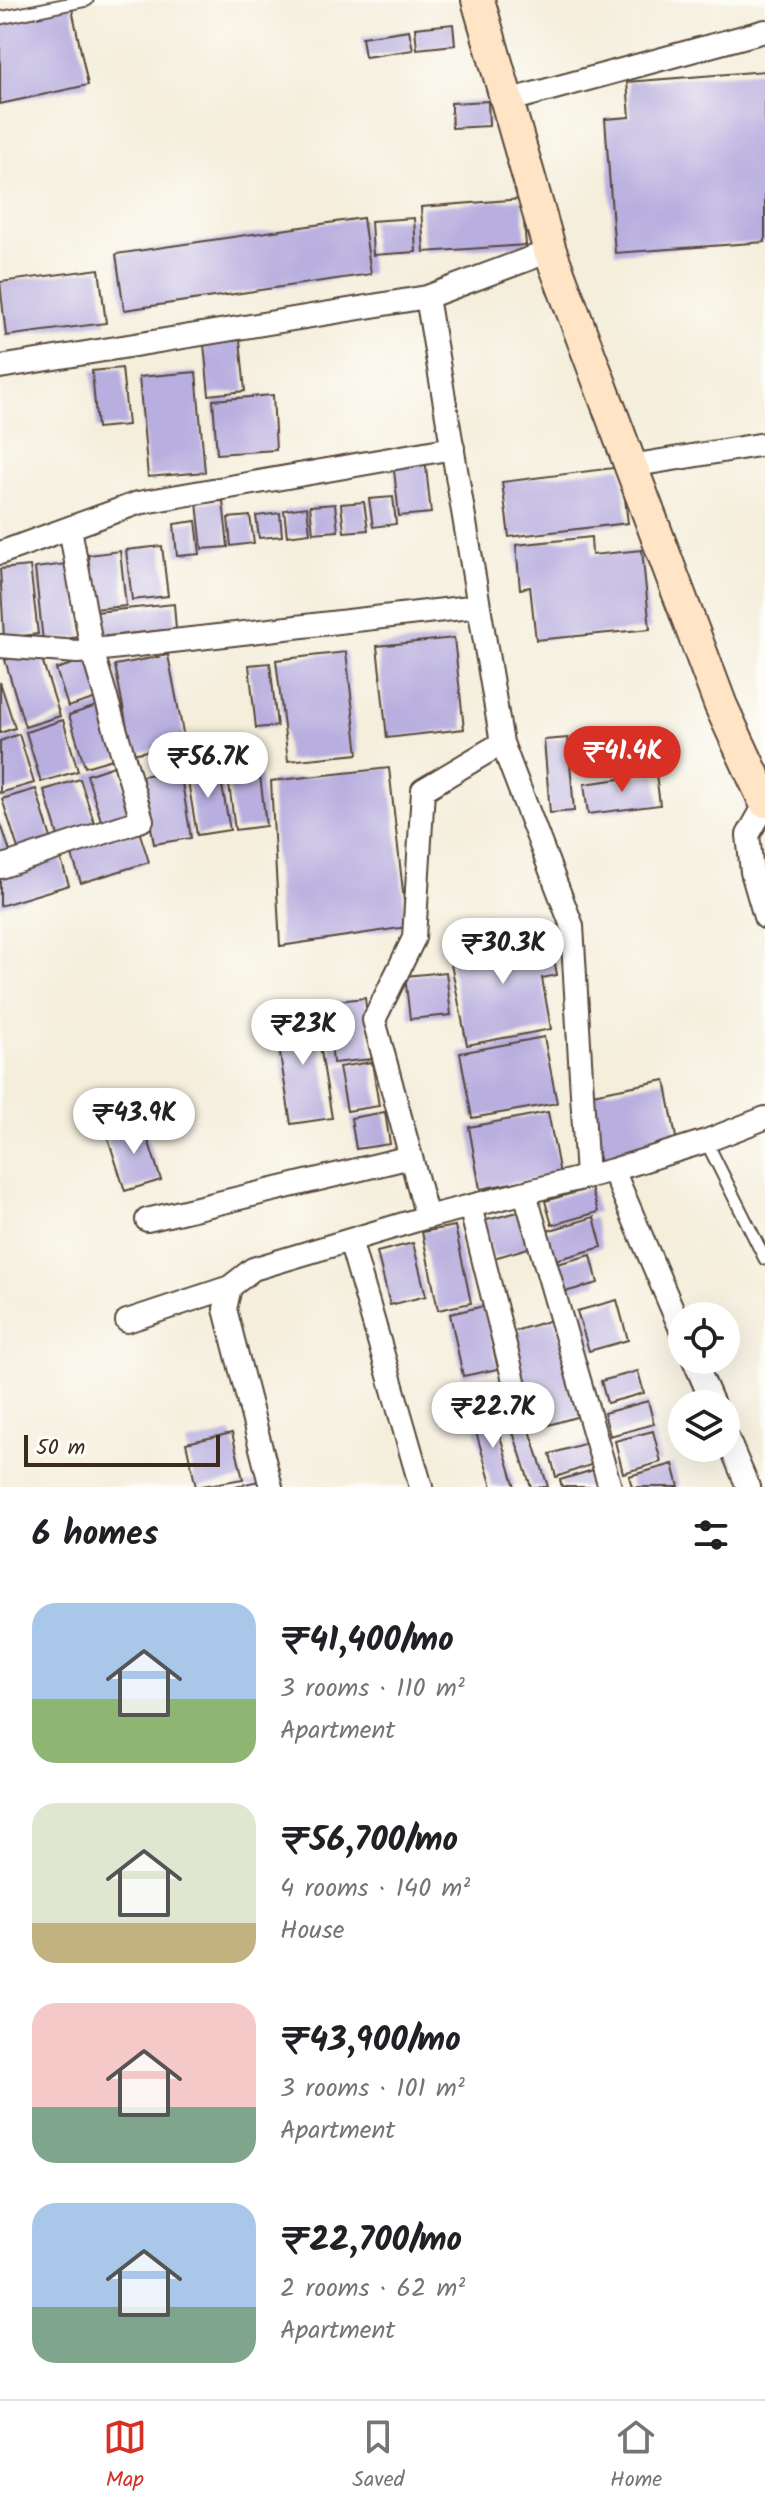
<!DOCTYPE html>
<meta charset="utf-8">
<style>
body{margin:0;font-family:Kalam,sans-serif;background:#f2f2f2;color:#202124;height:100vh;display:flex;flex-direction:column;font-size:30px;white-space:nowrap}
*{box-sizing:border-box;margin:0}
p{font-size:26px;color:#757577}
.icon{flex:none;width:44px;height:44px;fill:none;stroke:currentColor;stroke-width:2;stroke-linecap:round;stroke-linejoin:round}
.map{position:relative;height:1487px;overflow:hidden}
.sheet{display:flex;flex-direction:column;background:#fff;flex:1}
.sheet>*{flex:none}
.buttons{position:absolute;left:668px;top:1302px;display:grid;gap:16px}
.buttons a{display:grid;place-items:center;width:72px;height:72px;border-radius:50%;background:#fff;box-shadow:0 8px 32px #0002;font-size:40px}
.scale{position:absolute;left:24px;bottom:20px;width:196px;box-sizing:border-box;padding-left:8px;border:4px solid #3b2a1e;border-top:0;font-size:22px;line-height:28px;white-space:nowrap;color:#3b2a1e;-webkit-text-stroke:6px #fdfcf7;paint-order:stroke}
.price{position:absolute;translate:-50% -68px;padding:0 18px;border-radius:28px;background:#fff;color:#222;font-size:26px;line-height:52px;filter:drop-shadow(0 2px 4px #0008)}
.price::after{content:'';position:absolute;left:50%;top:48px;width:24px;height:18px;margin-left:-12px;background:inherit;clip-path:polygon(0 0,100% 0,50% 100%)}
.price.on{background:#d93025;color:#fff}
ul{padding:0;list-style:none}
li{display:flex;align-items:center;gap:24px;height:200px;padding:0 32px}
li span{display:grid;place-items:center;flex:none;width:224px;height:160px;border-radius:24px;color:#555}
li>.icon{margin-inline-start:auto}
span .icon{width:96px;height:96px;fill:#fffc;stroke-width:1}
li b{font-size:34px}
h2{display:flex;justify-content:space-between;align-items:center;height:96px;padding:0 32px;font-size:34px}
.menu{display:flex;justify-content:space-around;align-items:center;height:112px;border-top:2px solid #e0e0e0;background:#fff;font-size:22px;color:#757577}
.menu a{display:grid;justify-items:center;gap:4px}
.menu .on{color:#d93025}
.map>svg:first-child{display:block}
</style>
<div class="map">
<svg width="765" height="1487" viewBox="0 0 765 1487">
<rect width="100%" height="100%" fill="#fdfcf7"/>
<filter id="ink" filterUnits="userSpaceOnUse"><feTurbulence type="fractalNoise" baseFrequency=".0125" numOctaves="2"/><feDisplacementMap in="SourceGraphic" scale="16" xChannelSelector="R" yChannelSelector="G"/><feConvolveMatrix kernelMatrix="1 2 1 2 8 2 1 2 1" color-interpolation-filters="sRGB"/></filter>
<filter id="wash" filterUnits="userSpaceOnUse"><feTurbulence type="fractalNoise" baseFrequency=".006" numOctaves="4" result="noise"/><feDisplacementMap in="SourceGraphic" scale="32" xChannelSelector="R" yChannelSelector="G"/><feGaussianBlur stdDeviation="1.8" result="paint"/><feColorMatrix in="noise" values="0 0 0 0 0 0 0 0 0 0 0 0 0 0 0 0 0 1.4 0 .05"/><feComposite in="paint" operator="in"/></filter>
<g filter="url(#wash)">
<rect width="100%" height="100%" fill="#f4eedb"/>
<g id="blocks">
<path fill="#b8aedf" d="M71,4L88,85L0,104V20Z
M453,24L455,45L417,49L415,28Z
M409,30L413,50L365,57L362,37Z
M765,71V242L615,253L605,119L630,117L627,82Z
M488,101L489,126L452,128L451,103Z
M522,199L526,245L424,252L421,207Z
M363,218L371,274L124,310L116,254Z
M414,218L416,252L373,255L371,221Z
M99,269L106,323L6,336L0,282Z
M240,340L245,391L209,395L204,344Z
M122,368L128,425L97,428L92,371Z
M196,372L205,472L148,477L139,377Z
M273,395L276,450L217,454L213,400Z
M425,458L431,513L399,516L393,461Z
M621,467L628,523L509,537L502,482Z
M393,497L396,524L373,527L369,499Z
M223,501L228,547L202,549L197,503Z
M364,502L368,530L344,532L341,504Z
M335,504L338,531L313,533L310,506Z
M307,507L310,533L287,536L284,510Z
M280,513L282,536L259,538L256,516Z
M250,516L254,543L231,546L228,518Z
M196,521L200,554L177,556L174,524Z
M591,537L592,555L642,550L650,629L536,640L530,587L520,589L516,545Z
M162,546L168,596L132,600L126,550Z
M120,551L126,606L94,609L88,555Z
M73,563L81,637L43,641L35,568Z
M30,566L38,634L4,638L0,569Z
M174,604L176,629L99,637L96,612Z
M454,638L464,729L387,738L377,646Z
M39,650L60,716L25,727L5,660Z
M346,652L358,754L288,761L276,660Z
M168,655L185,743L132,754L115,665Z
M92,658L103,696L68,707L56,669Z
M270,663L277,726L256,728L249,665Z
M0,682L15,728L0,733Z
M103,704L119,757L85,767L69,715Z
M63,720L78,771L41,782L26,732Z
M19,734L34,783L0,793V741Z
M568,738L574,811L550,813L544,740Z
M257,750L266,826L235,830L225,753Z
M218,764L230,830L197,835L186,769Z
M117,765L133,818L103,827L87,775Z
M389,768L407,927L280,946L271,781Z
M180,770L191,838L154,844L142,776Z
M656,774L660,805L588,814L584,784Z
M80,779L96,828L59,839L44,790Z
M36,789L54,848L21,858L2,799Z
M0,821L12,858L0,861Z
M138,828L149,862L81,883L70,849Z
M60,857L69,885L0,906V875Z
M549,931L557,975L542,978L551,1029L467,1045L448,949Z
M446,972L451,1015L410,1019L405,976Z
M365,998L372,1059L333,1063L327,1002Z
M314,1009L332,1118L291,1124L274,1016Z
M544,1037L557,1103L472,1118L460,1053Z
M372,1062L379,1106L347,1111L339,1067Z
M665,1080L678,1148L600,1163L587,1095Z
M385,1112L390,1144L356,1149L351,1118Z
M548,1112L560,1174L480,1189L469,1127Z
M142,1121L161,1180L125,1191L106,1132Z
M591,1188L598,1212L552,1225L545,1201Z
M522,1211L535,1246L494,1258L483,1221Z
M594,1217L602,1247L552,1261L544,1232Z
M455,1226L471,1303L438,1310L422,1232Z
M413,1243L426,1296L390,1305L377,1252Z
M591,1255L598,1283L557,1294L549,1266Z
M617,1300L628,1340L589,1351L577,1311Z
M484,1306L498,1369L463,1376L450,1314Z
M555,1319L583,1415L538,1428L511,1332Z
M638,1371L644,1393L607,1403L601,1381Z
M648,1401L654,1424L610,1436L604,1413Z
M521,1402L548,1487H531L505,1408Z
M492,1409L515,1487H492L471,1415Z
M653,1431L661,1462L623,1473L615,1441Z
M232,1433L243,1479L196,1487L186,1443Z
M593,1441L596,1463L556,1477L550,1454Z
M673,1464L679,1487H632L629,1476Z
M603,1467L610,1487H562L560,1480Z
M259,1481L261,1487H236V1486Z"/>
</g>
</g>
<g filter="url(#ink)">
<use href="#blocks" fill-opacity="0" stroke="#57473a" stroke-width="2"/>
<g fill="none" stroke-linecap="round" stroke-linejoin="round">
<g stroke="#57473a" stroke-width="15">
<path id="lane" d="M0,18L87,0
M706,1141L765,1259"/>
</g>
<g stroke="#57473a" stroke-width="26">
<path id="street" d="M507,101L765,31
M550,251L427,297L502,743L423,790L414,938L374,1020L427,1217L613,1170L682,1332
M0,367L427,297
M630,466L765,444
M0,553L138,503L453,448
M0,646L77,652L479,606
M502,743L572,926L587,1177
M765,805L748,835L752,872L765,917
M0,867L142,820L92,650L70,528
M613,1170L706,1141L765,1118
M525,1193L610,1487
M470,1206L516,1389
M147,1220L411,1157
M350,1240L421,1487
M127,1321L230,1287
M694,1360L713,1404
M726,1435L748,1487
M271,1487L225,1309L230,1287L253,1269L427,1217"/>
</g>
<g stroke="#57473a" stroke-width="36">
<path id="secondary" d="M478,0L550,251L721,706L765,801"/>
</g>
<use href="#lane" stroke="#fff" stroke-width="11"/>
<use href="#street" stroke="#fff" stroke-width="22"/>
<use href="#secondary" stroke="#ffe4c6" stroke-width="32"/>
</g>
</g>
</svg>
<div class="buttons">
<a><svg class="icon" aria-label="locate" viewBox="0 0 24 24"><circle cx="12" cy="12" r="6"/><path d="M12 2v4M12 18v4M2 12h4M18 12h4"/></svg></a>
<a><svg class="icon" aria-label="layers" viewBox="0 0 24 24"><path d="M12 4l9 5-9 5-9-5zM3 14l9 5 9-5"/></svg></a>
</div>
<div class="scale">50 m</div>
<b class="price on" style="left:622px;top:794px">₹41.4K</b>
<b class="price" style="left:208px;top:800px">₹56.7K</b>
<b class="price" style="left:503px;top:986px">₹30.3K</b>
<b class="price" style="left:303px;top:1067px">₹23K</b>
<b class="price" style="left:134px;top:1156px">₹43.9K</b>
<b class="price" style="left:493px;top:1450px">₹22.7K</b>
</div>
<section class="sheet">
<h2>6 homes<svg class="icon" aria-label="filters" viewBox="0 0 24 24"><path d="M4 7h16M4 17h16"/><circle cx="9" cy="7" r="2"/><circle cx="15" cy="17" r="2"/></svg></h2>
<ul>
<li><span style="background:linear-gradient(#a9c7e8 60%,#8fb573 0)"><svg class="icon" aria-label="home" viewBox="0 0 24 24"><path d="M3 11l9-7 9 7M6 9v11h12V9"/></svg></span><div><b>₹41,400/mo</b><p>3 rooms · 110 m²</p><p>Apartment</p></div></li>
<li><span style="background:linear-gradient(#dfe7d0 75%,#c2b280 0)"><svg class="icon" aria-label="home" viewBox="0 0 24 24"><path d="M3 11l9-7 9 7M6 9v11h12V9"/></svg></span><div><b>₹56,700/mo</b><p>4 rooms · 140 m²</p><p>House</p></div></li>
<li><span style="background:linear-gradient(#f6c9c9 65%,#7fa58c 0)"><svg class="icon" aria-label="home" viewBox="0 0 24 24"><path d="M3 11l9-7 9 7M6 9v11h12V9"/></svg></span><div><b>₹43,900/mo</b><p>3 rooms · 101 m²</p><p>Apartment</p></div></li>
<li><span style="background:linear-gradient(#a9c7e8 65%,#7fa58c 0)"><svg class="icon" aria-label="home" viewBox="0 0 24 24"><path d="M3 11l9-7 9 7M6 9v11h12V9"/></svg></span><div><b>₹22,700/mo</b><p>2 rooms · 62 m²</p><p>Apartment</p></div></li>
</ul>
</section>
<nav class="menu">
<a class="on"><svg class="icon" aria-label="map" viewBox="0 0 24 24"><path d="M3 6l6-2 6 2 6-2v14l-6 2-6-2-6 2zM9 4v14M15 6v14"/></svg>Map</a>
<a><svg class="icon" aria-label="saved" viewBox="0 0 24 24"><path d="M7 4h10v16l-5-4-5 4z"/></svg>Saved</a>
<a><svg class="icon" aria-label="home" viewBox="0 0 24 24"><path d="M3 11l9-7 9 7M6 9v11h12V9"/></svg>Home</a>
</nav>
